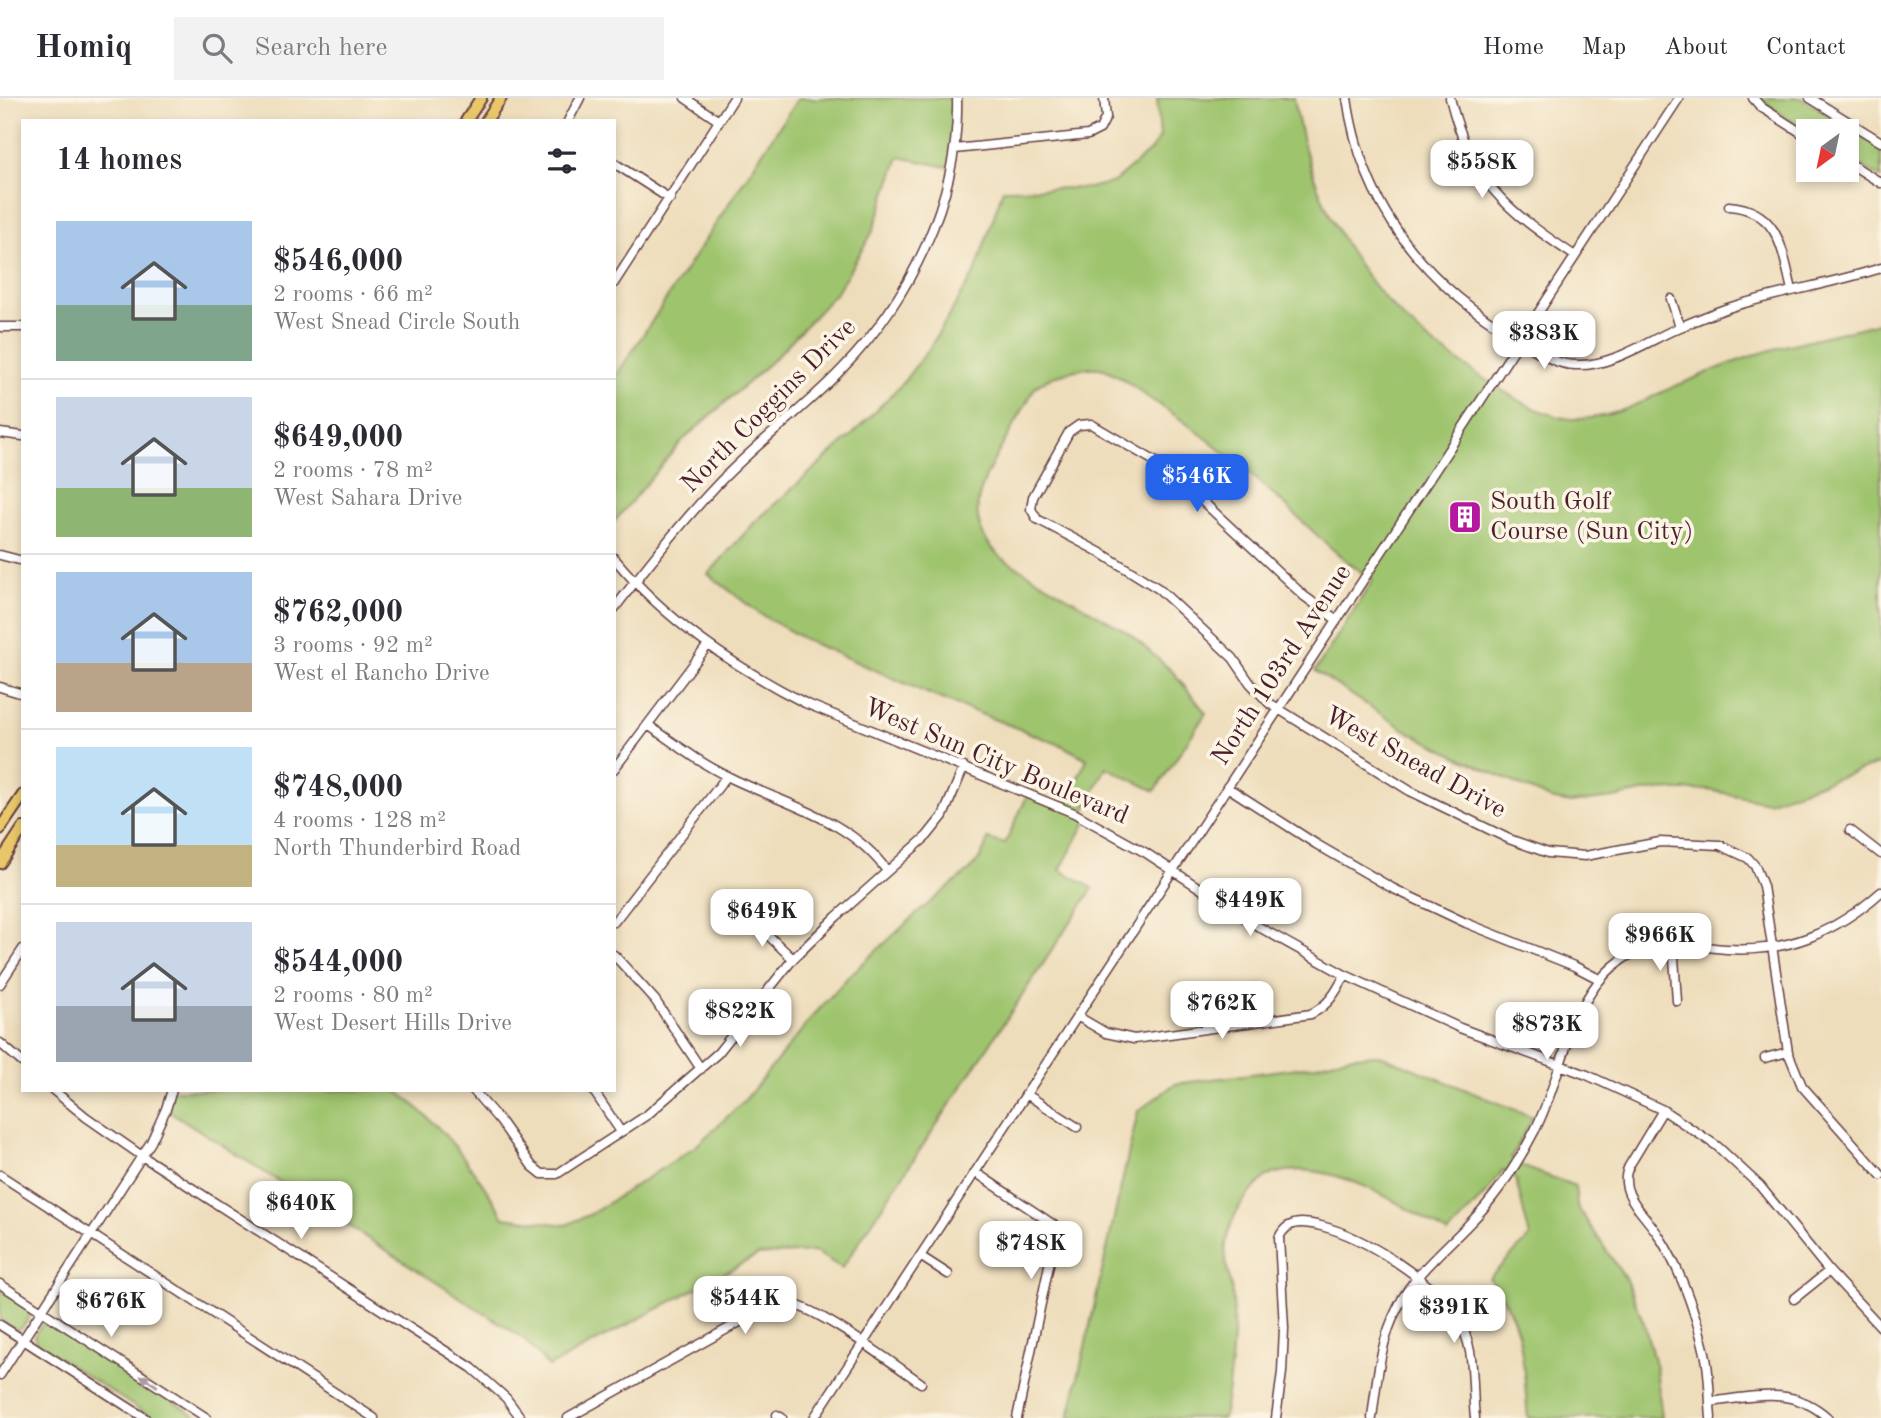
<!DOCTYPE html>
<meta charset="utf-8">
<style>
body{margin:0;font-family:"Old Standard TT",serif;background:#f2f2f3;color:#2b2b33;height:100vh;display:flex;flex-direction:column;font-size:26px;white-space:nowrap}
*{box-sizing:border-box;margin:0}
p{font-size:23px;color:#7c7c81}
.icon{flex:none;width:38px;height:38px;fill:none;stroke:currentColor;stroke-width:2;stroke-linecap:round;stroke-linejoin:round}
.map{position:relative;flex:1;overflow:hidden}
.drawer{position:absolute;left:21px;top:21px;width:595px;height:973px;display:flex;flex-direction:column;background:#fff;border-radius:0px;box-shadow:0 4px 10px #0003}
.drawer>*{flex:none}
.needle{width:46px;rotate:213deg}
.buttons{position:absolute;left:1796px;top:21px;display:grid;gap:14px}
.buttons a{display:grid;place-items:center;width:63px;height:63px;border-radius:0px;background:#fff;box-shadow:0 4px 10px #0003;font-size:35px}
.price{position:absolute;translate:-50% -60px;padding:0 16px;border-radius:14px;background:#fff;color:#222;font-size:23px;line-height:46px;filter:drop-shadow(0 2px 4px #0008)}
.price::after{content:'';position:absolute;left:50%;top:42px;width:21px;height:16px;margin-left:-10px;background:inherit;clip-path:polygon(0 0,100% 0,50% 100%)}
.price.active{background:#2563eb;color:#fff}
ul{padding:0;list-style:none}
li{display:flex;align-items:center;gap:21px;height:175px;padding:0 35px}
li+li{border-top:2px solid #e1e1e2}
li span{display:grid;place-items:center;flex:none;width:196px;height:140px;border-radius:0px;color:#555}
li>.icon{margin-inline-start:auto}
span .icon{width:84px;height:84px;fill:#fffc;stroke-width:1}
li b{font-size:30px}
h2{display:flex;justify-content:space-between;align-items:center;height:84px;padding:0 35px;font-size:30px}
header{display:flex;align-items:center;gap:42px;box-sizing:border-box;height:98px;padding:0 35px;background:#fff;border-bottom:2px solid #e1e1e2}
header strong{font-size:33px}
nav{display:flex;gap:38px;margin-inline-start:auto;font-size:24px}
.search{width:490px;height:63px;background:#f2f2f3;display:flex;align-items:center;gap:18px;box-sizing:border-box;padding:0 24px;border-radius:0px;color:#7c7c81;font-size:26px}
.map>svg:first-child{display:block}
</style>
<header>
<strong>Homiq</strong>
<div class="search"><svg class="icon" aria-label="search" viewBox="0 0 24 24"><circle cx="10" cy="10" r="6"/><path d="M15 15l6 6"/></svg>Search here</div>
<nav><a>Home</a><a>Map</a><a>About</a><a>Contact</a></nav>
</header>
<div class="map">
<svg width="1881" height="1320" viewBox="0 0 1881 1320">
<rect width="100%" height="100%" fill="#fcf5e5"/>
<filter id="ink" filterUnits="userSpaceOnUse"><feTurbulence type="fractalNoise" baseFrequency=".0143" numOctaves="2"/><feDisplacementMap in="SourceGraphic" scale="14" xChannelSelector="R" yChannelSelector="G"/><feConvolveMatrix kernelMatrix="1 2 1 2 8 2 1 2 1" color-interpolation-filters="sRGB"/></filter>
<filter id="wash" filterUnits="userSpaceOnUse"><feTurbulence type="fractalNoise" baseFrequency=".00686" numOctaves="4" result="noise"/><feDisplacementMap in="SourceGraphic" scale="28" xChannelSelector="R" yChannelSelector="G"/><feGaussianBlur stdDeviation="1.57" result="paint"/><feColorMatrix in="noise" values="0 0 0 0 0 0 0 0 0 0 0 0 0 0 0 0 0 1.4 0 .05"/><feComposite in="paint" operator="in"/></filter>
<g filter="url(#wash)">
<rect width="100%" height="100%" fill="#edb"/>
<path fill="#9fc46e" stroke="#74724c" stroke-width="2" d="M798,0H957L952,70L899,59L872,135L836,195L775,260L682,343L614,424V281Z
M1157,0H1294C1309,95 1354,184 1431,244C1447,257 1466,268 1483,280C1507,296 1544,320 1574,321C1613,321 1636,306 1669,291C1698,278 1728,266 1758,256C1798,243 1840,236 1881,224V665L1767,704L1709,692H1677L1647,693L1614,700L1570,705L1550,701L1452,656L1407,633L1315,573L1373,482C1340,461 1313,433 1284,406C1242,367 1197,331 1149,300C1136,291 1119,276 1104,271C1087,266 1045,278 1034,291C1024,310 1013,329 1002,348C980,387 960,424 1002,460L1130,536L1173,574L1206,615L1155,693L1106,669L1082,718L1087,722L1060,772L1093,790L842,1170L815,1154L758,1157L549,1269L523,1240L166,1011L172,992H396C446,1030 471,1067 504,1119L566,1127L591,1116L695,1049L745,1002L814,917L849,878L922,811L970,772L981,759L988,741L1005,746L1028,696L1063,710L1087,661L1063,648L934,598L806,542L760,516L708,476L755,424L852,337L899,289L929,251L976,172L1003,91L1089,90L1114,84L1150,53L1160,39Z
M1758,0H1802L1881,50V80L1846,58V33L1808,34Z
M1380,957L1533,1019L1511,1060L1524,1069L1575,1088L1577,1108L1626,1182L1644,1225L1656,1270L1662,1320H1528C1522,1263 1527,1227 1489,1180L1530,1139L1516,1082L1503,1072L1487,1094L1448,1136C1403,1107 1332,1060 1276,1075C1266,1077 1258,1086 1251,1094C1238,1107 1229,1127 1226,1146C1223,1165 1232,1184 1233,1203C1235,1243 1230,1282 1223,1320H1069L1138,1013L1175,986L1312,968L1351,958Z
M0,1191L30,1213C31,1221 24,1228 17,1232L0,1222Z
M48,1223L199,1320H152L36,1245L34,1238L43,1225Z"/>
</g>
<g filter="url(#ink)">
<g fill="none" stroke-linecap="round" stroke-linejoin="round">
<g stroke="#633c41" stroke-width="11">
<path id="minor" d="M685,0L719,23
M1347,0C1362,108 1425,187 1518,241C1535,251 1554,267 1575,267C1611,269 1646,244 1678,230C1694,223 1711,216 1728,210C1778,194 1831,186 1881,170
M1450,0C1471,84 1506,112 1575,158
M1753,0L1761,9L1808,39
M1810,0L1881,44
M568,23L580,0
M955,51L1088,37L1100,31L1106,19L1104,0
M1846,63L1881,85
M614,65L670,101
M1729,108C1779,112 1782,151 1792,192
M614,185L734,0
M1671,201L1680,229
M0,229H23
M0,335L23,338
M0,457L23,463
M614,460C666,523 733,568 805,605L1074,715L1146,755L1259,829L1345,877L1460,930L1587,977L1663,1012L1717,1048L1760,1088L1829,1173L1881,1229
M614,511C646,469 680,426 716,388C755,346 802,313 841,272C910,202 960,99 957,0
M1337,522L1304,498L1168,371L1091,326L1079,327L1069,334L1033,399L1031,411L1037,421L1101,455L1159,491L1233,560L1250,585L1269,605L1410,693L1509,741L1548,755L1585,758L1660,744L1720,747L1748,760L1755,768L1763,788L1788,954L1802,988L1881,1077
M0,589L23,596
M648,627C674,645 700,665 729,679C785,707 849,720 887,773
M614,671L708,547
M1227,689L1316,746L1392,790L1466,825L1574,868L1599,881
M1850,732L1881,756
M751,821L793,861
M614,824L727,678
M1673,845L1677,903
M614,857L655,902L701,971
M0,886L23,851
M1204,912L1206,930
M1077,918L1106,935L1134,941L1311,916C1329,907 1336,894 1345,877
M0,945L23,965
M1765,960L1788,954
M53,992L86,1019L142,1058L472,1270L506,1300L521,1320
M473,992L500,1023L532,1068L542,1076H557L647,1017L718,955L793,861L836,819L927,738L943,718L964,669
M593,992L621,1034
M1026,996L1077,1029
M1663,1012L1629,1068C1616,1095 1646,1117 1659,1138C1681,1173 1696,1216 1705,1255C1710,1276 1709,1299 1711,1320
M975,1074L1057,1129L1017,1320
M0,1077L374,1320
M920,1158L948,1176
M0,1186L207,1320
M1794,1201L1829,1173
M0,1227L145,1320
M0,1277L151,1044L166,1011L172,992
M1710,1304C1753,1299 1792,1287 1828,1320
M777,1317L782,1320
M568,1320L754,1216C765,1211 778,1205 790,1206C817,1209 895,1267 921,1285
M814,1320L1679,0
M1276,1320L1282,1274L1284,1230L1279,1140C1287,1121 1304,1124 1321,1128C1365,1139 1432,1182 1457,1220C1477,1250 1471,1286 1475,1320
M1372,1320C1377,1281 1380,1243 1399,1207C1415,1175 1443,1153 1468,1127C1496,1099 1517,1067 1535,1032C1567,971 1568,886 1637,853C1668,839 1695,849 1726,851C1788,855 1836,834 1881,794"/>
</g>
<g stroke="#633c41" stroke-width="14">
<path id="major" d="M466,23L481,0
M486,23L501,0
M0,731L23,697
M0,765L23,730"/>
</g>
<use href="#minor" stroke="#fff" stroke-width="8"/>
<use href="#major" stroke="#e9c769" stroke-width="10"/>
</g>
<defs><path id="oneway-solid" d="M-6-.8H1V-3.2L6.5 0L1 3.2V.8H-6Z" transform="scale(1.75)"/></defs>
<use fill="#ae9aa0" href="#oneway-solid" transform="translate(149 1283) rotate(-147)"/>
</g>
<defs>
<g id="building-square" transform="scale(1.75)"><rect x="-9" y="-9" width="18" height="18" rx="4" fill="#b5179e" stroke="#fcf5e5"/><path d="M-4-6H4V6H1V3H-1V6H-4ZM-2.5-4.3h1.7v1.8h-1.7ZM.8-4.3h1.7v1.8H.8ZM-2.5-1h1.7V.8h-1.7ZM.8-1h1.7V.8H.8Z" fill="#fff"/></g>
</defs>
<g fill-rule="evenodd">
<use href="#building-square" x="1465" y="419"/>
</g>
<g text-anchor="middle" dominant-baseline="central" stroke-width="7" stroke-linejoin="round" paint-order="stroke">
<g font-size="26" fill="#4a1f2b" stroke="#fcf5e5">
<text transform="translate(769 308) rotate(-45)">North Coggins Drive</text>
<text transform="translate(1282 567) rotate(-57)">North 103rd Avenue</text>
<text transform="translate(996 664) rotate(23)">West Sun City Boulevard</text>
<text transform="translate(1415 665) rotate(29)">West Snead Drive</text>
</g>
<g font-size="26" fill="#4a1f2b" stroke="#fcf5e5" text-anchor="start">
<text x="1490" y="404">South Golf<tspan x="1490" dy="30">Course (Sun City)</tspan></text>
</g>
</g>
</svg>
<div class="buttons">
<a><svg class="needle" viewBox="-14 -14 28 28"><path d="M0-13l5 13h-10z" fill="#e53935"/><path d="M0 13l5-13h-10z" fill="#7c7c81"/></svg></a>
</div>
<b class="price" style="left:1482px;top:102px">$558K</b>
<b class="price" style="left:1544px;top:273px">$383K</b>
<b class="price active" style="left:1197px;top:416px">$546K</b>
<b class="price" style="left:1250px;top:840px">$449K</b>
<b class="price" style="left:762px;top:851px">$649K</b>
<b class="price" style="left:1660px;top:875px">$966K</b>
<b class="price" style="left:1222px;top:943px">$762K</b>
<b class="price" style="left:740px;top:951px">$822K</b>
<b class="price" style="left:1547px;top:964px">$873K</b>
<b class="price" style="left:301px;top:1143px">$640K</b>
<b class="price" style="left:1031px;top:1183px">$748K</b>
<b class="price" style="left:745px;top:1238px">$544K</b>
<b class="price" style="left:111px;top:1241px">$676K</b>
<b class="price" style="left:1454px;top:1247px">$391K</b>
<section class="drawer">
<h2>14 homes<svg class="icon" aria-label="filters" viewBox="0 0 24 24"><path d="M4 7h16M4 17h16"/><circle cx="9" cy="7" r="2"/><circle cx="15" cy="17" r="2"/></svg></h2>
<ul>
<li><span style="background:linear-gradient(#a9c7e8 60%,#7fa58c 0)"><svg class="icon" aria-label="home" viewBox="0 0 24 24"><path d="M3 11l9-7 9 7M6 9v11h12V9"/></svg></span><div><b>$546,000</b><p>2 rooms · 66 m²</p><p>West Snead Circle South</p></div></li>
<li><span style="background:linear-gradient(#c9d6e8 65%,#8fb573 0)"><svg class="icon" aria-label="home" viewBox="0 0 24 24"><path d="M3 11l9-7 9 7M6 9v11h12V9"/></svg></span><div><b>$649,000</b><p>2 rooms · 78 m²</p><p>West Sahara Drive</p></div></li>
<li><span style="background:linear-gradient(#a9c7e8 65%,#b9a48a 0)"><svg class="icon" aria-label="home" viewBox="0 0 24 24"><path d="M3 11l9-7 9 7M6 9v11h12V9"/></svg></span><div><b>$762,000</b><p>3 rooms · 92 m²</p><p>West el Rancho Drive</p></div></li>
<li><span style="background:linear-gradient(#bfe0f5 70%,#c2b280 0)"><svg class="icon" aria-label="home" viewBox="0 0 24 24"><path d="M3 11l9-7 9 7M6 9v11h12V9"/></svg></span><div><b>$748,000</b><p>4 rooms · 128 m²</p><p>North Thunderbird Road</p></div></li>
<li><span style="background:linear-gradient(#c9d6e8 60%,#9aa5b1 0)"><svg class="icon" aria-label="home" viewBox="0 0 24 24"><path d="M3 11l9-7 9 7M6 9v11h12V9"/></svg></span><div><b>$544,000</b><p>2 rooms · 80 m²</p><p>West Desert Hills Drive</p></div></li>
</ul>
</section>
</div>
